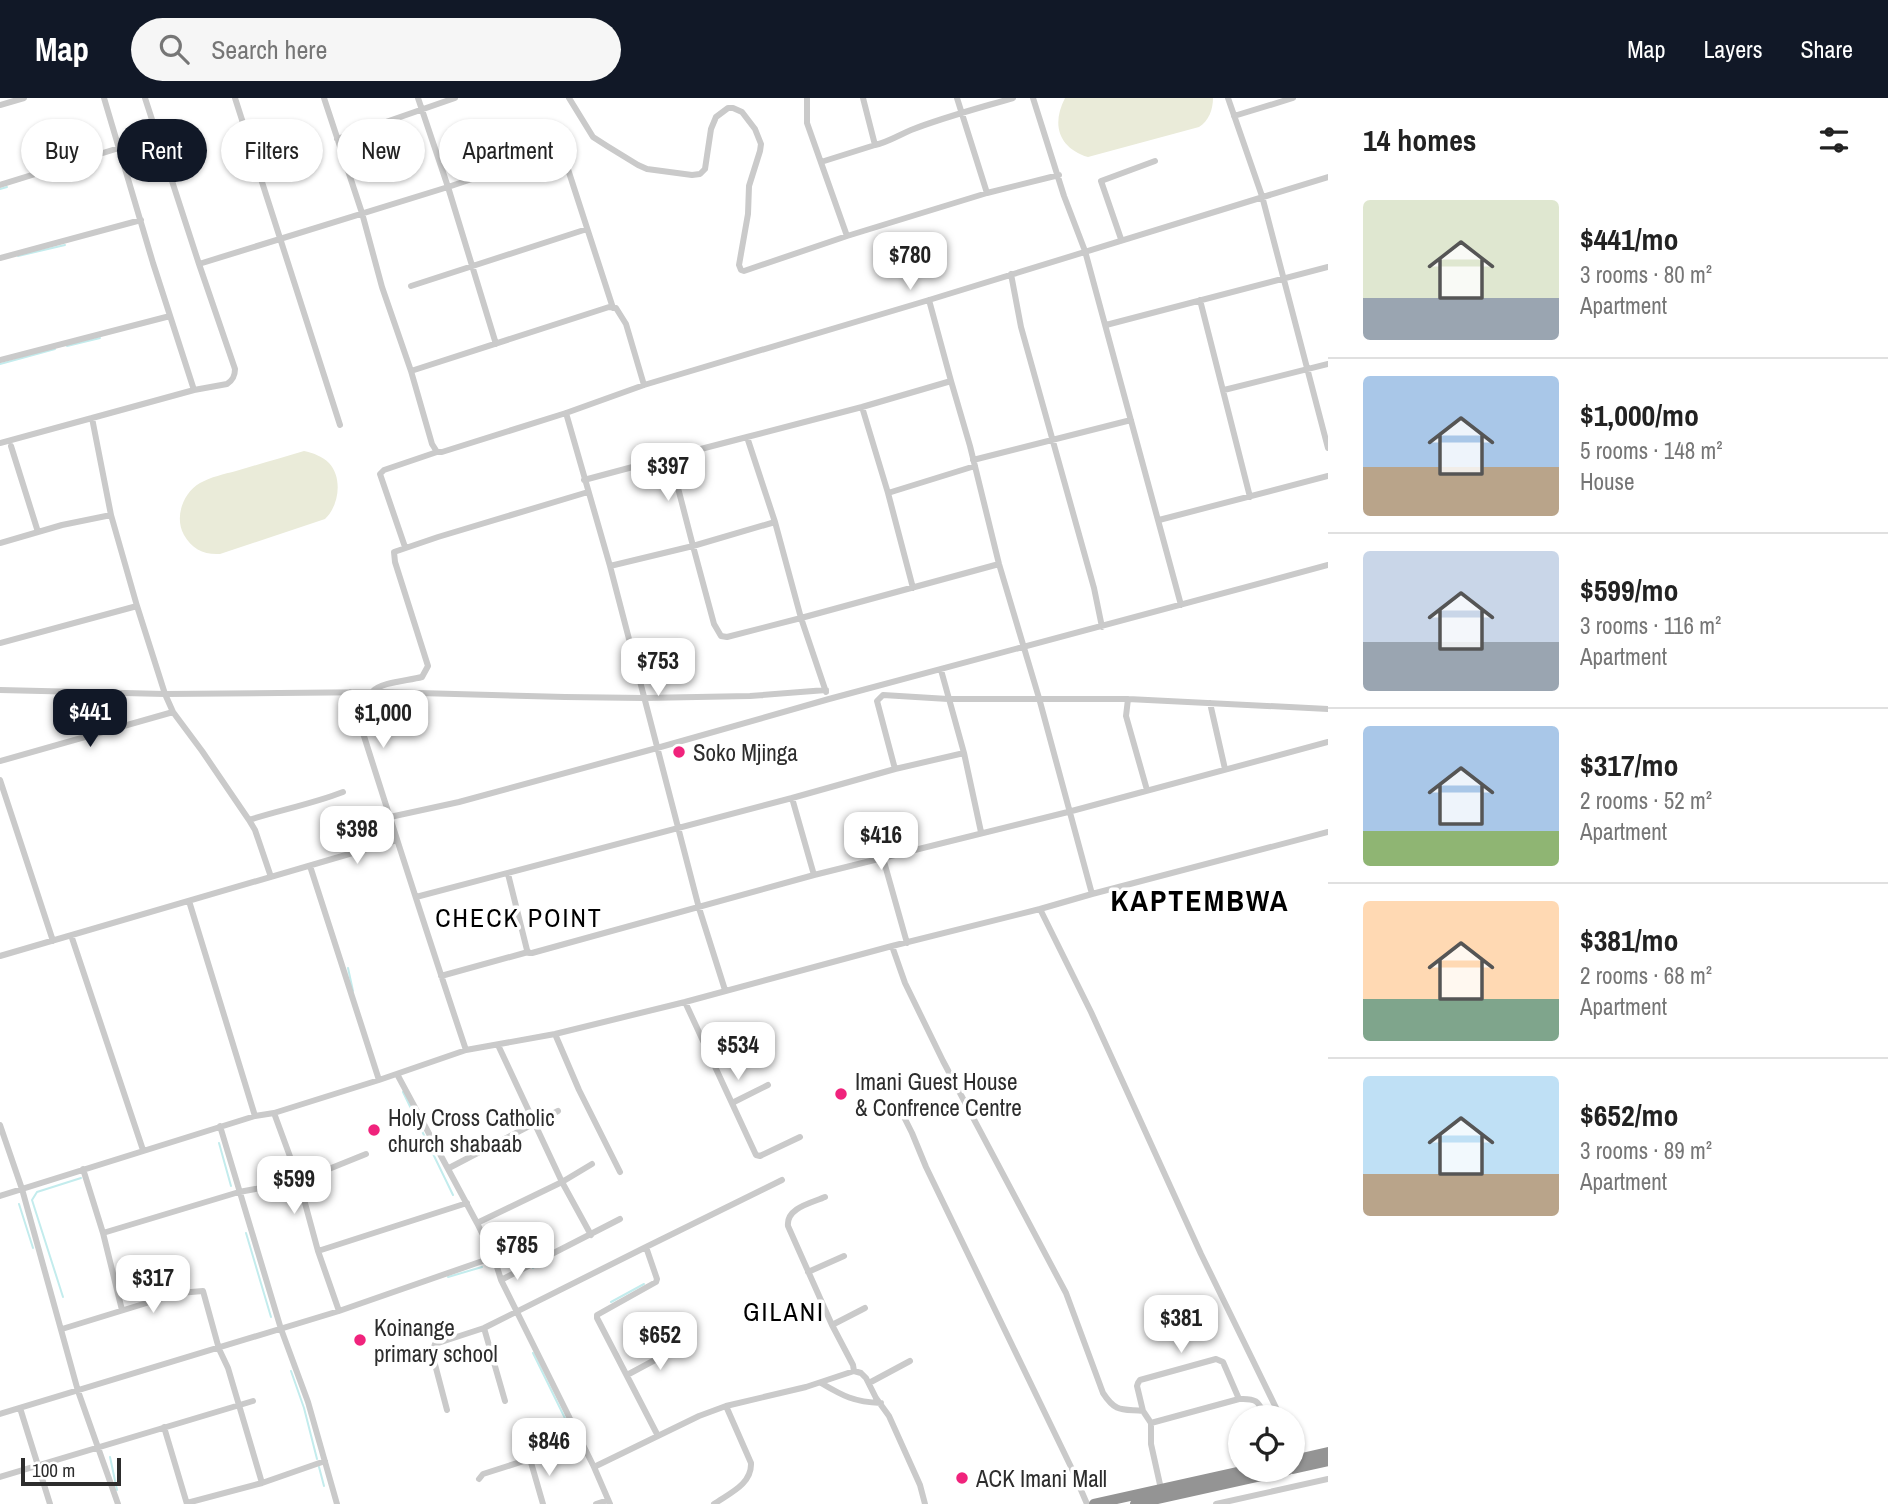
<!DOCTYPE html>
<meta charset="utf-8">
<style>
body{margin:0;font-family:"Archivo Narrow",sans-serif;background:#f6f6f6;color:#222;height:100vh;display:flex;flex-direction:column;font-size:26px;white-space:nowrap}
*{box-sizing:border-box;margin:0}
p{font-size:23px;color:#767676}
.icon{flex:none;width:38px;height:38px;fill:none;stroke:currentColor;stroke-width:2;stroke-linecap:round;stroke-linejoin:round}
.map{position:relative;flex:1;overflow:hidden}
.details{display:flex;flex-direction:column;background:#fff;width:560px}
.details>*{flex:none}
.hud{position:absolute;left:21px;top:21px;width:665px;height:63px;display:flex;gap:14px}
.controls{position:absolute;left:1228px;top:1307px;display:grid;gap:14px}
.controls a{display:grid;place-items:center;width:77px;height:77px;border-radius:50%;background:#fff;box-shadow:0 2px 5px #0004;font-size:35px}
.scale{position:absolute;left:21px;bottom:18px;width:100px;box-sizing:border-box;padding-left:7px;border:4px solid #2d2d2d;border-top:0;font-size:19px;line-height:24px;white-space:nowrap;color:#2d2d2d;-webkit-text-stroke:5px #fff;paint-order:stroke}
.price{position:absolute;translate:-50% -60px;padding:0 16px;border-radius:14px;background:#fff;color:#222;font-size:23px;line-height:46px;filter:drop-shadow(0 2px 4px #0008)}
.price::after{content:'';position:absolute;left:50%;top:42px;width:21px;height:16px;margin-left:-10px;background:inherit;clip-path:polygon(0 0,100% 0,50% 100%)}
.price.active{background:#111827;color:#fff}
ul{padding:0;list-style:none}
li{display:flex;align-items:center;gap:21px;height:175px;padding:0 35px}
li+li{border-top:2px solid #e0e0e0}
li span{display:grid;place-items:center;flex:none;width:196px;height:140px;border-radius:7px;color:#555}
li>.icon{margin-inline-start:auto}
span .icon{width:84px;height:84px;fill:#fffc;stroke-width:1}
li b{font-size:30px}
h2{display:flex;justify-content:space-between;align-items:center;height:84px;padding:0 35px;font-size:30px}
.pill{padding:0 24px;border-radius:32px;background:#fff;box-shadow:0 2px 5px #0004;font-size:24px;line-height:63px}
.pill.active{background:#111827;color:#fff}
header{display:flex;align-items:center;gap:42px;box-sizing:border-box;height:98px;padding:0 35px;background:#111827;color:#fff}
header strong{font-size:33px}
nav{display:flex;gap:38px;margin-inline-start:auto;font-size:24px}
.search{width:490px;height:63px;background:#f6f6f6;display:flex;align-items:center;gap:18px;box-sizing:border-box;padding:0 24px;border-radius:38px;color:#767676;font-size:26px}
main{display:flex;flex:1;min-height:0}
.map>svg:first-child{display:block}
</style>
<header>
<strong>Map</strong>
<div class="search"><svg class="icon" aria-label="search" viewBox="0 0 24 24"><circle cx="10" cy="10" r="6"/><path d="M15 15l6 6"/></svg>Search here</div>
<nav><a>Map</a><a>Layers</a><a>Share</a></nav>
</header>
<main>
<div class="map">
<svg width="1328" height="1406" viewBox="0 0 1328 1406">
<rect width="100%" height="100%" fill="#fff"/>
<path fill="#eaebd9" d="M1065,0H1213C1213,11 1209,23 1199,29L1088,59C1059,50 1051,27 1065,0Z
M304,353C313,355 322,358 329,365C343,380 339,408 325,421L220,456C204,457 192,451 184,437C174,419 183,395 200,385C211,379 224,376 236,373C259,366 281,360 304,353Z"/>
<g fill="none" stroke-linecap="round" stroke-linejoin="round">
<path stroke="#c3eced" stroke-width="2" d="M0,91L7,89
M18,158L65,147
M67,248L100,240
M0,266L55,251
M348,870L353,893
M403,994L453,1097
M219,1045L231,1088
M19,1106L33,1150
M246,1135L271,1219
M533,1170L541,1165
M448,1179L482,1169
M63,1199L32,1102L37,1094L81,1080
M611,1204L644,1186
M533,1255L583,1357
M291,1273L304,1310L317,1361
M110,1359L117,1392
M319,1369L324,1388"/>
<path stroke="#cacaca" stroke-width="6" d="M104,0L153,165L194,292
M145,0L199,166L235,271C235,278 233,282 227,286L194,292L92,320L111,417L137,508L165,596L173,614L202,653L249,722L255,732L271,779
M235,0L340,327
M324,0L362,115L382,189L411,273L432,346L437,354H442L566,315L644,287L929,202L1328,79
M569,0L593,39L607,48L638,67L647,71L692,77L700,76L705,71L711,31L716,19L728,10H733L742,14L755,31L761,46L760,53L749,88L748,116L739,167L741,172L744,173L847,138L987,95
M807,0V25L847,138
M863,0L875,47C888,44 899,37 911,32C944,19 979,10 1013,0
M957,0L987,95L1059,77
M1033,0L1064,98L1085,153L1181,507
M1228,0L1262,98L1328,350
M0,7L24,0
M1234,18L1293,0
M337,41L455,0
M821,64L875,47
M0,87L119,50
M1121,141L1101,83L1155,63
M0,160L141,122
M199,166L448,89L418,0
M1011,176L1021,229L1094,490L1102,529
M411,188L587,131
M929,202L951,283L970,348L999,466L1039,600L1092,796
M1200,202L1250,399
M1106,227L1328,169
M496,246L448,89L552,54H558L564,59L613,210
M0,262L170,218
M411,273L609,209L616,210L626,226L644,287
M951,283L862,309L747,339L775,424L801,520L999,466
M1224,292L1328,266
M862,309L888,395
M566,315L610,468L699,810L725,892
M0,345L92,320
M11,348L38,434
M670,359L747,339
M973,362L1131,322
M584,382L670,359L693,448L610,468
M1159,422L1328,378
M775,424L693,448L714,526L721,538L727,539L801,520L826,594
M0,445L62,427L111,417
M405,449L380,376L384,372L437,354
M913,490L888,395L975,368
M0,545L137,508
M941,572L964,655L981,734
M0,592L165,596L382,594L565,599L644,600L750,598L826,592
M350,594C388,714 426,833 466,952
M372,594C381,584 407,583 422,579L428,568L395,464L394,454L438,439L588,394
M1128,601L1126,618L1147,692
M1210,605L1225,671
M0,663L173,614
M895,671L877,603L883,597L948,601H1128L1328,611
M0,682L53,843
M792,700L814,777
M390,719L459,704L657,650L829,601L1328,467
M249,722C280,712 312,706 343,694
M883,760L907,845
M310,768L379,982
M508,776L527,852L529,855H532L814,777L1068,714L1328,644
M416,799L792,700L895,671L964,655
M189,803L255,1018
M1040,811L1091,914L1201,1156L1281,1320
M71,837L143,1052
M892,848L905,885L943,963L1066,1195L1103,1295C1116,1315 1122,1311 1143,1313L1151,1325L1239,1301C1258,1300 1258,1304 1267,1320
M0,858L397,742
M441,878L528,854
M685,904L756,1057L760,1058L800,1039
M555,936L579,992L620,1074
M498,947L562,1084L591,1137
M708,951L743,936
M397,976L477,1125L494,1159L501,1182L594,1369L610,1406
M732,1005L768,987
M274,1015L299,1083L318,1153L339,1213
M903,1017L912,1035L926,1069L1072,1371L1087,1406
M0,1027L22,1091L78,1293L118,1406
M220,1028L281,1231L308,1304L337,1406
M449,1070L558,1013
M83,1071L103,1135L122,1212
M0,1098L255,1018L274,1015L379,982L466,952L555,936L685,904L892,848L1040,811L1092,796L1328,734
M825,1099C811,1105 786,1110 788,1128L832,1227L853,1267L854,1273L861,1275L866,1280L876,1300L889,1318L920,1387L925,1406
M477,1125L562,1084L592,1066
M103,1135L239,1094L299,1083L366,1056
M318,1153L467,1105
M808,1174L844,1158
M501,1182L620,1121
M832,1227L865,1210
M484,1230L505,1303
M62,1231L179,1195L203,1193L219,1251L228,1270L262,1385
M627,1277L681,1248
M821,1285C843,1298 854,1304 881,1305
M869,1285L910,1263
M20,1310L50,1406
M447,1312L432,1255L435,1246L484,1230L646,1149
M1143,1313L1137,1288L1138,1285L1140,1282L1216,1261L1223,1264L1239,1301
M0,1316L339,1213L494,1159
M1151,1325V1346L1161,1391
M164,1329L187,1406
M658,1338L597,1220V1217L656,1184L657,1181L646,1149L782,1082
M594,1369L699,1318L726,1308L806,1289L854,1273
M0,1379L253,1303
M479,1381L483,1376L530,1361L543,1406
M187,1405L262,1385L325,1363
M596,1406L608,1402
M714,1406C730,1395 752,1386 751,1365L726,1308
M1216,1406L1328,1381"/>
<path stroke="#949494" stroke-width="10" d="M1293,1362L1328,1354
M1293,1371L1328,1363
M1094,1406L1247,1372
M1135,1406L1288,1372"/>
</g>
<g fill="#f0237c" stroke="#fff" stroke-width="2.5">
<circle cx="679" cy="654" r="7"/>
<circle cx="841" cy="996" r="7"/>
<circle cx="374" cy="1032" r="7"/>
<circle cx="360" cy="1242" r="7"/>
<circle cx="962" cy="1380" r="7"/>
</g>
<g text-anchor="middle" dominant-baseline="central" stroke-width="7" stroke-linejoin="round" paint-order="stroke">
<g font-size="23" fill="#2d2d2d" stroke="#fff" text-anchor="start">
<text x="693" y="654">Soko Mjinga</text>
<text x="855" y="983">Imani Guest House<tspan x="855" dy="26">&amp; Confrence Centre</tspan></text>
<text x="388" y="1019">Holy Cross Catholic<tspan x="388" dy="26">church shabaab</tspan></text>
<text x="374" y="1229">Koinange<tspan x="374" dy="26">primary school</tspan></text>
<text x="976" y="1380">ACK Imani Mall</text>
</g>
<g font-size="26" letter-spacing="2" fill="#000" stroke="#fff">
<text x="519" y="819">CHECK POINT</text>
<text x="784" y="1213">GILANI</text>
</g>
<g font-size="30" font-weight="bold" letter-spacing="2" fill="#000" stroke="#fff">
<text x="1200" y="802">KAPTEMBWA</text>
</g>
</g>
</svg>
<div class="controls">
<a><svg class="icon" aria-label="locate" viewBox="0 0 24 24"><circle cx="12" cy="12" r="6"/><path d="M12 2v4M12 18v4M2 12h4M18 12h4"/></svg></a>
</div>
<div class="scale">100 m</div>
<b class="price" style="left:910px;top:194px">$780</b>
<b class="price" style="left:668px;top:405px">$397</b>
<b class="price" style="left:658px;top:600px">$753</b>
<b class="price active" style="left:90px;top:651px">$441</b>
<b class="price" style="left:383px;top:652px">$1,000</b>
<b class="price" style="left:357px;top:768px">$398</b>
<b class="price" style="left:881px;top:774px">$416</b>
<b class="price" style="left:738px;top:984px">$534</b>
<b class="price" style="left:294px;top:1118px">$599</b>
<b class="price" style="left:517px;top:1184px">$785</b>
<b class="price" style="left:153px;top:1217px">$317</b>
<b class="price" style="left:1181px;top:1257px">$381</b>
<b class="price" style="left:660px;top:1274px">$652</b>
<b class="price" style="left:549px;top:1380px">$846</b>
<div class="hud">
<a class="pill">Buy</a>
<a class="pill active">Rent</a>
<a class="pill">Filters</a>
<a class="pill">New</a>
<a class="pill">Apartment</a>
</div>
</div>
<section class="details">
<h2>14 homes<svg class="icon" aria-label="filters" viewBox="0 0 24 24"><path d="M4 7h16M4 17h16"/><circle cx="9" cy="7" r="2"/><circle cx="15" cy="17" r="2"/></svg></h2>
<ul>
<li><span style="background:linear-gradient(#dfe7d0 70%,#9aa5b1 0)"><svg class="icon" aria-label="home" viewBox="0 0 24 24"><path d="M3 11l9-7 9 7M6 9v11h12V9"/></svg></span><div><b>$441/mo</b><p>3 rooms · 80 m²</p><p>Apartment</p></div></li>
<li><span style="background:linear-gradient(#a9c7e8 65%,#b9a48a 0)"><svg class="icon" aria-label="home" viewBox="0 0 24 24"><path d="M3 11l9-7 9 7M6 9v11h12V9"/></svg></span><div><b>$1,000/mo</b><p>5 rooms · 148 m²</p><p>House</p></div></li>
<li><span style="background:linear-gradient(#c9d6e8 65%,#9aa5b1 0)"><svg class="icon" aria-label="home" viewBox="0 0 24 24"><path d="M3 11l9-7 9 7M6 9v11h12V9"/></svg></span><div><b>$599/mo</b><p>3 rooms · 116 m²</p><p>Apartment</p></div></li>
<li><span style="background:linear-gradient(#a9c7e8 75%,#8fb573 0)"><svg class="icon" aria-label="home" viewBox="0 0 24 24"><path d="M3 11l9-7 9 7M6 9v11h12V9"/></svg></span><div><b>$317/mo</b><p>2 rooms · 52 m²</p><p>Apartment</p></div></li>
<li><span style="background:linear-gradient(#ffd9b3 70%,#7fa58c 0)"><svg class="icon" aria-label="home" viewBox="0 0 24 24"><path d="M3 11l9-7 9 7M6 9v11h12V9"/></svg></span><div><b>$381/mo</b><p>2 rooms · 68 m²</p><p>Apartment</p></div></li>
<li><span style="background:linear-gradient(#bfe0f5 70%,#b9a48a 0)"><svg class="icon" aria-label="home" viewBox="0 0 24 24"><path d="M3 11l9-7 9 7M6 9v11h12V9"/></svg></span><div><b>$652/mo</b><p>3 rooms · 89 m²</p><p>Apartment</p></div></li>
</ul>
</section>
</main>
